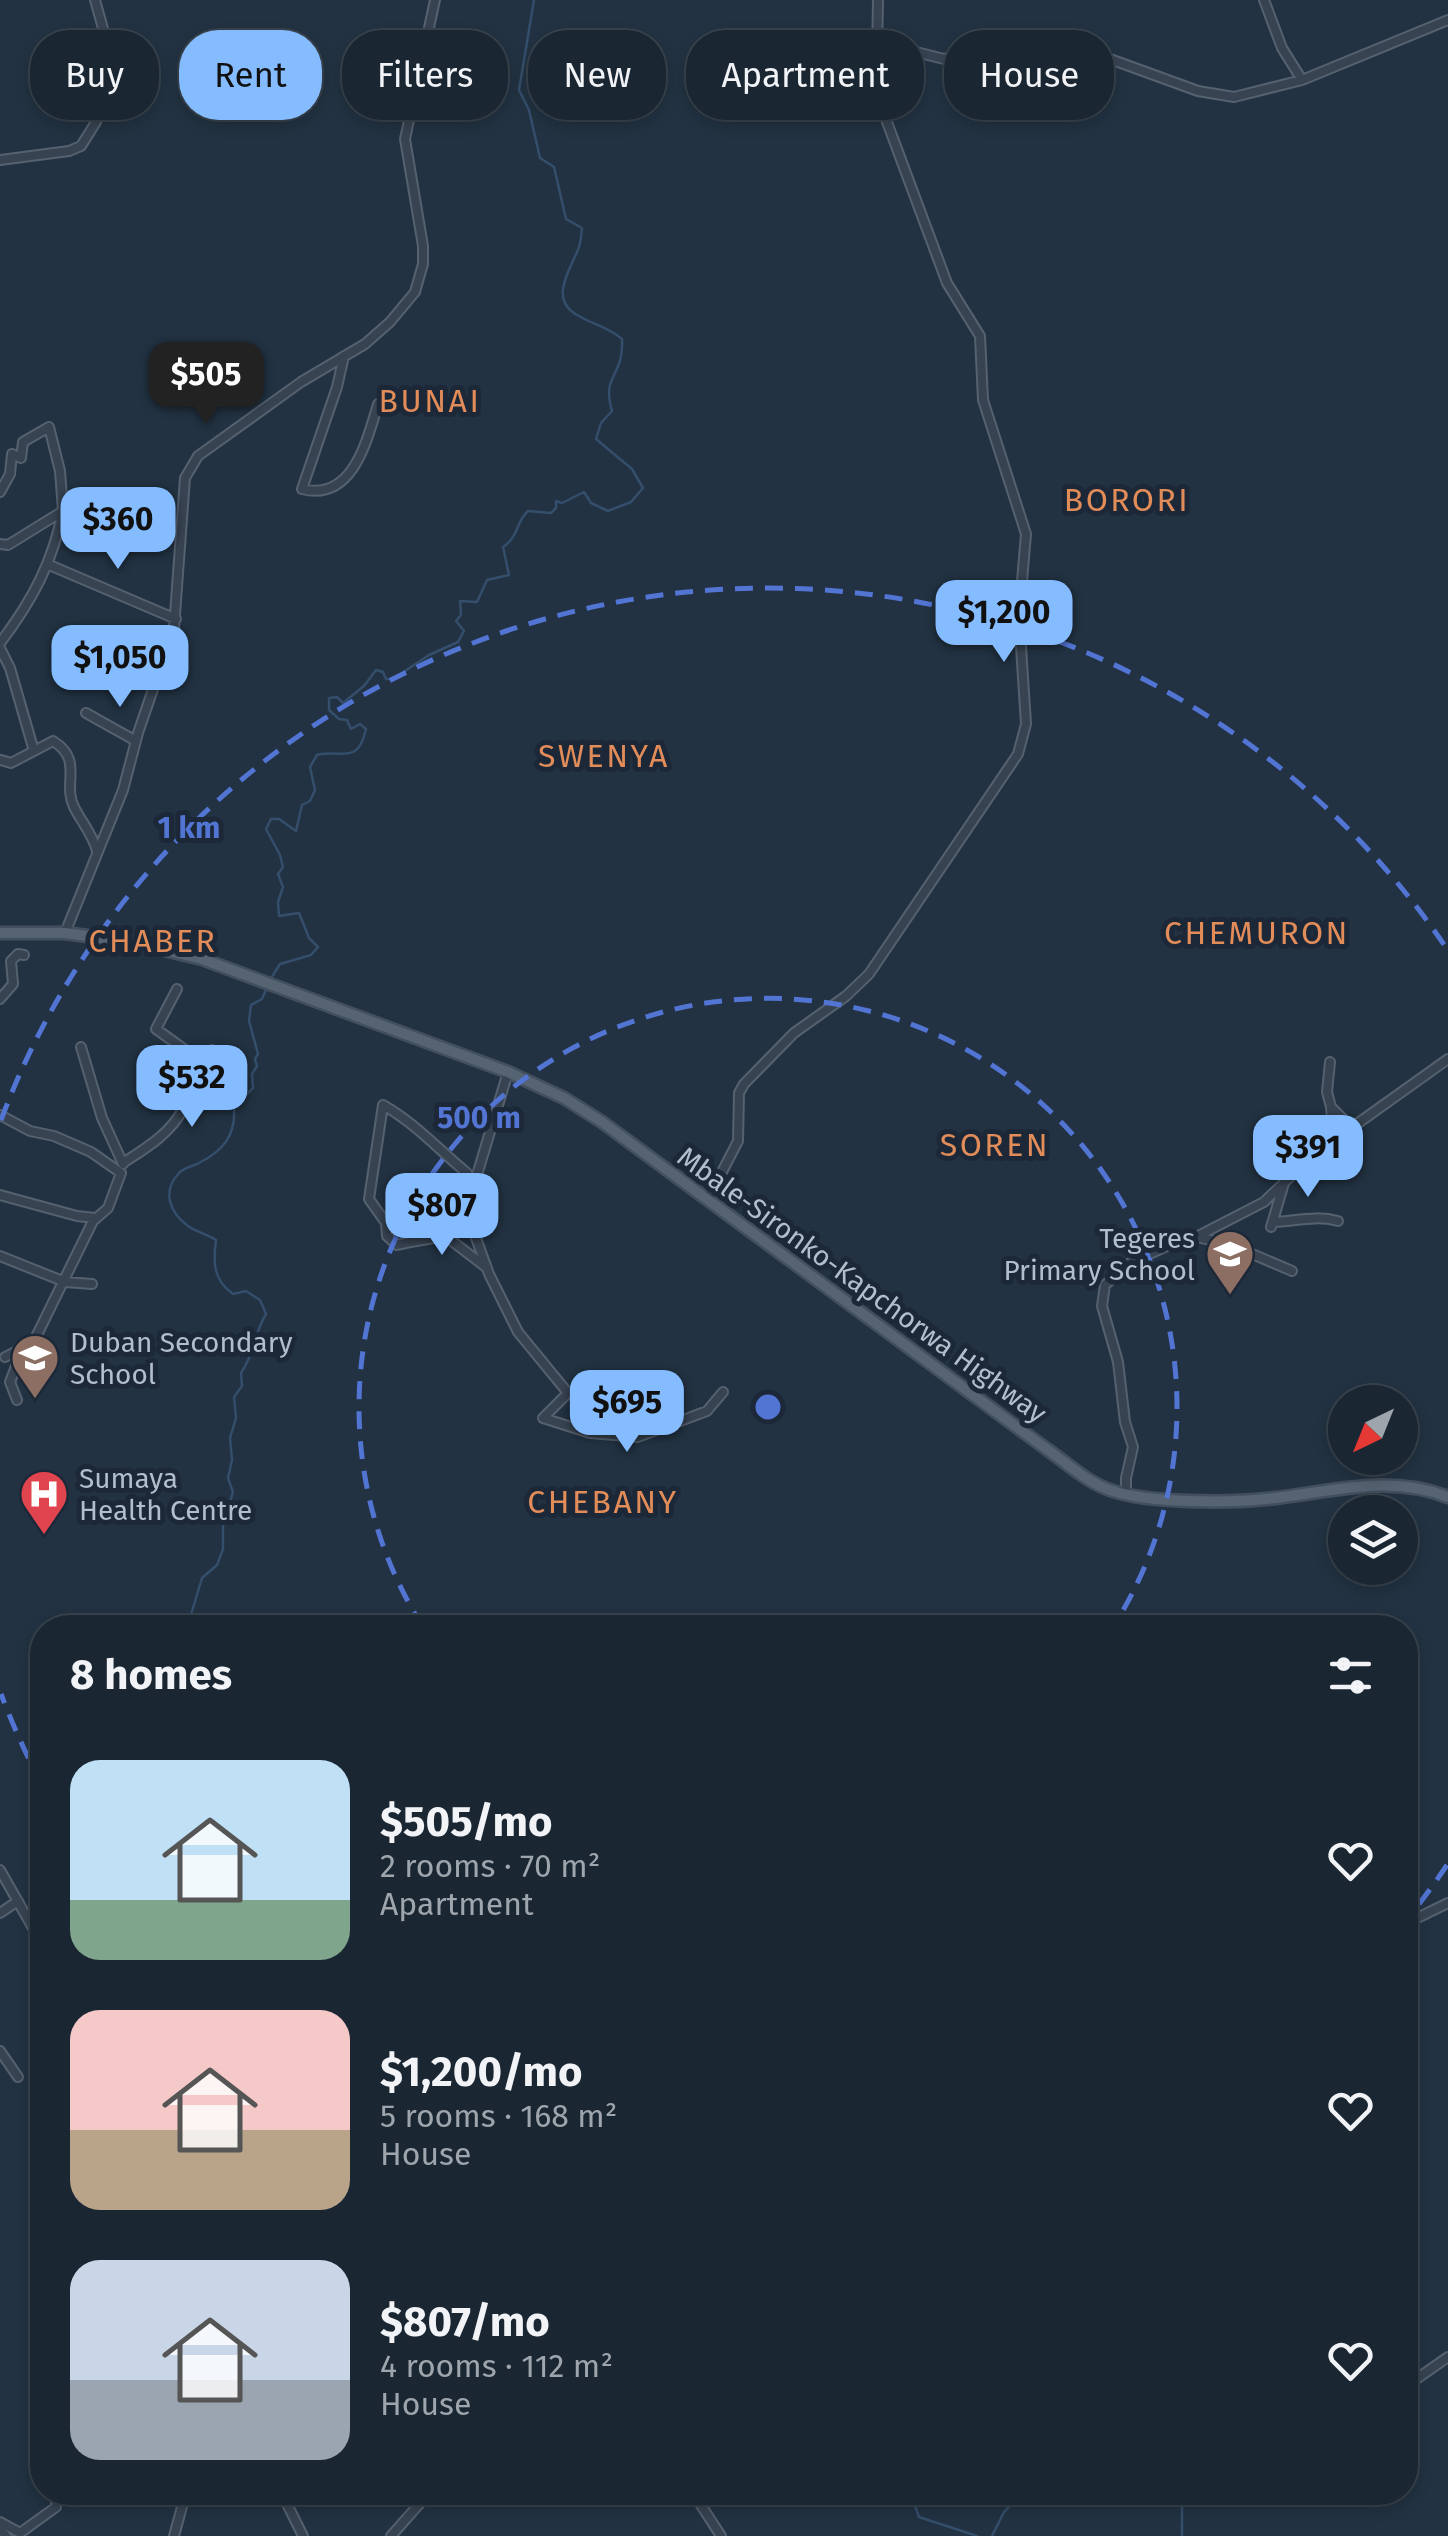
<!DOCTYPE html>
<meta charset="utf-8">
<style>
body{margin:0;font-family:"Fira Sans",sans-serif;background:#232e3a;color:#f1f3f6;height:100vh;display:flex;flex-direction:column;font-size:38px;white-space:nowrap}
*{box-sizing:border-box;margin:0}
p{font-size:32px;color:#9fa5ac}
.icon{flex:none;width:55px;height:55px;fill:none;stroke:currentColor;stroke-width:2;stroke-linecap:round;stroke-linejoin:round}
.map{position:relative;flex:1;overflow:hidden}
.drawer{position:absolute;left:30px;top:1615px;width:1388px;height:890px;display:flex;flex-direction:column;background:#1a2632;border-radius:40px;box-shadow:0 5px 15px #0003,0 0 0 2px #38434d}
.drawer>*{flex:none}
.guide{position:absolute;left:30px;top:30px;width:1390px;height:90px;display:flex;gap:20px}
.needle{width:65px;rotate:223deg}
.tools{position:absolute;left:1328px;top:1385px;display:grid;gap:20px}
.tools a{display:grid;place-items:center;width:90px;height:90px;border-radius:50%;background:#1a2632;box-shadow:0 5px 15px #0003,0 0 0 2px #38434d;font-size:50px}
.price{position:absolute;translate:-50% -85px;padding:0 22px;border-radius:20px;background:#85bcff;color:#111;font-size:32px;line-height:65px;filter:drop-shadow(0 2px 5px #0008)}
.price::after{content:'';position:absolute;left:50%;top:60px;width:30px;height:22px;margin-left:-15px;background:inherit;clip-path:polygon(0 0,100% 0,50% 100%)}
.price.current{background:#222;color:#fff}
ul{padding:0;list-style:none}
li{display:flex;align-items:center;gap:30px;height:250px;padding:0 40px}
li span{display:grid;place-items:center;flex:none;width:280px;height:200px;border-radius:30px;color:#555}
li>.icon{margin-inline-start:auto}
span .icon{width:120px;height:120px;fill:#fffc;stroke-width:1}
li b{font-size:42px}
h2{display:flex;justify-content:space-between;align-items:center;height:120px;padding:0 40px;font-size:42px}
.chip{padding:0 35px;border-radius:40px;background:#1a2632;box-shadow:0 5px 15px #0003,0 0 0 2px #38434d;font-size:35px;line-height:90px}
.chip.current{background:#85bcff;color:#111}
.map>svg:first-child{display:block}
</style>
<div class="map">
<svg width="1448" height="2536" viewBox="0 0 1448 2536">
<rect width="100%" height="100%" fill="#223242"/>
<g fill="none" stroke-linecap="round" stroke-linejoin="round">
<path stroke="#344e6b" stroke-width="2.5" d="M270,980L280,964L311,955L318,947L309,938L299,913L279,916L278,902L283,887L278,874L283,867L280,855L266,829L271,819H279L296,831L302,805L310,801L315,790L310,767L317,755C341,749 358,766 366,729L360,724L351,729L347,720L339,719L329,710V698L337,697L343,703L364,686L376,670L383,672L386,679H393L429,655L458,642L464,631L456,621L461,615L460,601L477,602L487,580L509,575L503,547C520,535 515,523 528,511L551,513L556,508V501L562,503L584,492L591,503L608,511L631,502L643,488L632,469L596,439L601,423L612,411C601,374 624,378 622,339C608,327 594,325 579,316C549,301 568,273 577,252C581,245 581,236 582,228L566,219L554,167L540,158L529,110L519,90L534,0
M196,1628L190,1618L202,1578L217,1565L223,1549V1526L233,1492L228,1478L232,1460L230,1438L236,1418L234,1397L242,1386L241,1373C255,1353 254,1333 266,1314L260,1300L246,1291L233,1294C213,1280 213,1262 216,1240C207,1234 196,1232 188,1226C169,1212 162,1191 179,1173C183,1168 193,1166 199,1163C223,1151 236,1135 234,1108L253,1088L252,1074L257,1066L255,1059L258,1054L249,1021L251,1005L262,999L267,987
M910,2492L919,2517L977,2536
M1054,2492L1082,2504L1093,2492
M1178,2492L1182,2504V2536
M992,2536L1004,2512L1024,2492"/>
<g stroke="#55616f" stroke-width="12">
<path id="minor" d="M1264,0L1282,48L1302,80
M877,54L912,51L944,59L987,47L1065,51L1110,59L1198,91L1234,97L1302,80L1448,20
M0,160L69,151L81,146L96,122L116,75L95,0
M344,356L337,387L302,489C353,502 367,440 378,404
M0,492L10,474L12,454L21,458L23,442L49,427L60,471L63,511L8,545L0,544
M47,564L176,619
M0,643C32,601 53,562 63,510
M0,648L10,668L34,751
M86,713L136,741
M1,760L11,763L53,741C84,760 62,783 74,807C82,823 92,833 97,851
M65,933L123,790L138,733L174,628L185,478L198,456L301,382L365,344L390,322L415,292L423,264V246L405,139L435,0
M177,989L156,1029L202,1062
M0,999L13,984L11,961L18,954L24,955
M81,1047L102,1118L123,1164
M1330,1062L1327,1092L1331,1107L1343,1119L1342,1129
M508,1072L474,1185L468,1216L489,1274L518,1332L568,1393L543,1418L590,1433L638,1437L707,1411L723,1392
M1331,1107L1333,1135
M0,1115L30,1131L54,1136L91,1152L121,1173L108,1208L93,1221L33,1343L5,1357
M123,1163C146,1148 170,1134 183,1109C194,1088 197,1067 212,1050
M437,1194L472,1198
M0,1195L77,1216L95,1218
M708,1199L738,1141L739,1093L744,1084L794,1033L846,996L869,974L1018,754L1026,724L1019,616L1026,534L983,400L980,336L947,283L884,114L877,54L878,0
M1273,1222C1296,1221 1316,1215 1338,1221
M386,1223L404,1214C412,1196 449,1187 467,1173C438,1149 415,1123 383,1105L369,1199L386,1223L387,1236L397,1245C424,1238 446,1239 472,1227
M1271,1227L1284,1183
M1196,1237L1229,1244L1292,1271
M448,1238L487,1268
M0,1256L65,1282L92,1284
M17,1400L10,1382L23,1348
M1126,1495V1478L1133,1447L1125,1422L1118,1362L1102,1306L1105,1285L1130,1263L1182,1239L1196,1237L1264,1202L1312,1156L1448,1059
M0,1870L42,1944
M0,1913L18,1901
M1405,1924L1448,1903
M0,2051L18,2077
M1405,2387L1448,2357
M281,2492L303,2536
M627,2492L635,2497L647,2492
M688,2492L699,2502L721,2536
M0,2522L20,2533L56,2507V2492
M0,2529L6,2536
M174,2536L186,2492
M391,2536L430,2492"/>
</g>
<g stroke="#434f5e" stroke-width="15">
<path id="major" d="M0,933H65L131,942L202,959L508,1072L564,1098L602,1122L1048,1450C1068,1464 1089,1484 1113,1491C1148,1503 1229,1503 1266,1499C1329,1493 1387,1473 1448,1497"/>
</g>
<use href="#minor" stroke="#374351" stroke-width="8"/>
<use href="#major" stroke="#556372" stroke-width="10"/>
</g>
<g fill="none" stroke="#5275d4" stroke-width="5" stroke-dasharray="18 12">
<path d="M423 1627A409 409 0 1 1 1113 1627"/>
<path d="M1447 1865A819 819 0 0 1 1409 1917M42 1785A819 819 0 0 1 1 1694M1 1120A819 819 0 0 1 1447 949"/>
</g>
<defs>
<g id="school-pin" transform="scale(2.5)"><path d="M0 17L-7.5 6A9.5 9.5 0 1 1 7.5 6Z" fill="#8d6e63" stroke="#1c2837"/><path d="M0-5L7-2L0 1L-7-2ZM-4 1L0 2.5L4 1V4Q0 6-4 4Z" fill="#fff"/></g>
<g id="hospital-pin" transform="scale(2.5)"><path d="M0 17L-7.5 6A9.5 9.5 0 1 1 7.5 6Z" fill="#e0444e" stroke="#1c2837"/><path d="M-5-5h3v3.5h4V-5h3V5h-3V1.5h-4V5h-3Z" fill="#fff"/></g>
</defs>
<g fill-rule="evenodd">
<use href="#school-pin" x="1230" y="1254"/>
<use href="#school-pin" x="35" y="1358"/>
<use href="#hospital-pin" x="44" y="1494"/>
</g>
<g text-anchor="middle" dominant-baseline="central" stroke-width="10" stroke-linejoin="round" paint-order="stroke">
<g font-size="28" fill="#b3becc" stroke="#1c2837" text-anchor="start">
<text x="1195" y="1238" text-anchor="end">Tegeres<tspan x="1195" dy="32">Primary School</tspan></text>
<text x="70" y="1342">Duban Secondary<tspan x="70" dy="32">School</tspan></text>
<text x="79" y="1478">Sumaya<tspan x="79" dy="32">Health Centre</tspan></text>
</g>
<g font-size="28" fill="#b3becc" stroke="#1c2837">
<text transform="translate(862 1285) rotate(36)">Mbale-Sironko-Kapchorwa Highway</text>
</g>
<g font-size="32" letter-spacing="2.5" fill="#e18c59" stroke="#1c2837">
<text x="430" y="401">BUNAI</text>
<text x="1127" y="500">BORORI</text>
<text x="604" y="756">SWENYA</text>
<text x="1257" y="933">CHEMURON</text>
<text x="153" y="941">CHABER</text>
<text x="995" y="1145">SOREN</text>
<text x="603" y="1502">CHEBANY</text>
</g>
</g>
<circle cx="768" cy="1407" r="15" fill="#5275d4" stroke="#1c2837" stroke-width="5"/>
<g font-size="30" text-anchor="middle" font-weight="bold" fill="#5275d4" stroke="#1c2837" stroke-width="10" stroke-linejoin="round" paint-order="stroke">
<text x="189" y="838">1 km</text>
<text x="479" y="1128">500 m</text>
</g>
</svg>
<div class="tools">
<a><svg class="needle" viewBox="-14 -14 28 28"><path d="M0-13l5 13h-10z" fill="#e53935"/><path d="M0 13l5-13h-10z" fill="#9fa5ac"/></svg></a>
<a><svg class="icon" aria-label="layers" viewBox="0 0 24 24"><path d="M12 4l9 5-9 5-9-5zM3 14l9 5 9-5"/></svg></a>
</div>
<b class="price current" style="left:206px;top:427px">$505</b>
<b class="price" style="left:118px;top:572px">$360</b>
<b class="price" style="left:1004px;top:665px">$1,200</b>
<b class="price" style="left:120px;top:710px">$1,050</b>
<b class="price" style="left:192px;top:1130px">$532</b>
<b class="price" style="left:1308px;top:1200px">$391</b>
<b class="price" style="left:442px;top:1258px">$807</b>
<b class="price" style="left:627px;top:1455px">$695</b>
<div class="guide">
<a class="chip">Buy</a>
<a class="chip current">Rent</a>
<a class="chip">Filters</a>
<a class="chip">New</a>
<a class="chip">Apartment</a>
<a class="chip">House</a>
</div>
<section class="drawer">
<h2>8 homes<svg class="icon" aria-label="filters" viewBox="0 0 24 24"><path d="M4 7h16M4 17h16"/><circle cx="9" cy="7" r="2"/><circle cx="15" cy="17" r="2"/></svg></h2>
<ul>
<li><span style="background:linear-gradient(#bfe0f5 70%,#7fa58c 0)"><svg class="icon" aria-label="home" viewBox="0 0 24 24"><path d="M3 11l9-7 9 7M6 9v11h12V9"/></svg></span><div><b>$505/mo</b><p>2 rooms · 70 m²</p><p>Apartment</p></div><svg class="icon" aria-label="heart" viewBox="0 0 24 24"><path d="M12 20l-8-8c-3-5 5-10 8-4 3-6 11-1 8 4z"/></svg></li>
<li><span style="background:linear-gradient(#f6c9c9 60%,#b9a48a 0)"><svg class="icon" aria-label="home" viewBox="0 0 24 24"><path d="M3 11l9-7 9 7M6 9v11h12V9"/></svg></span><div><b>$1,200/mo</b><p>5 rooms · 168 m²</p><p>House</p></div><svg class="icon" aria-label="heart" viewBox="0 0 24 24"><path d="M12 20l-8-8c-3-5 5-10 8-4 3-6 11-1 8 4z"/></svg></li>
<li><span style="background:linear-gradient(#c9d6e8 60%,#9aa5b1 0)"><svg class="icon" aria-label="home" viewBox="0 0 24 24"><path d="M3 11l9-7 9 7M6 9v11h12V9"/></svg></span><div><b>$807/mo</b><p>4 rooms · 112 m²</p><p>House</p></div><svg class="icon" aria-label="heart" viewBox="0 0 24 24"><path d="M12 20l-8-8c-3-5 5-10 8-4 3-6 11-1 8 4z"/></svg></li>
</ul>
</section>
</div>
